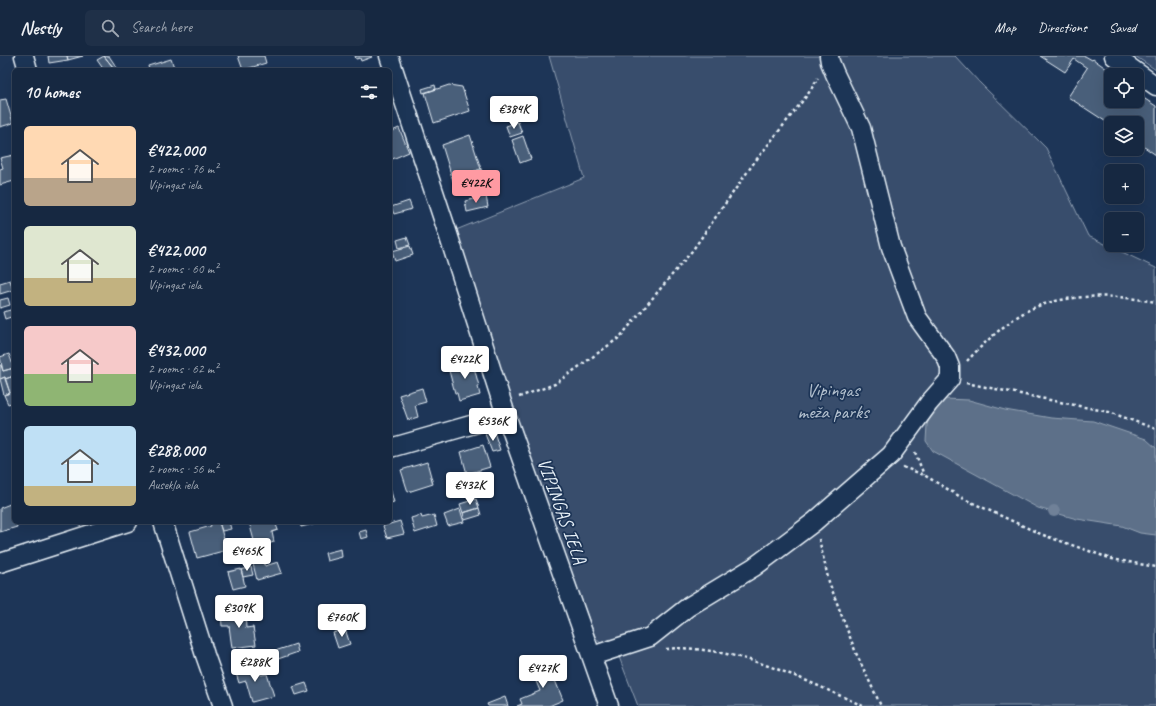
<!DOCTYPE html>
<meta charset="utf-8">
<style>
body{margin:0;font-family:Caveat,sans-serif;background:#1f3048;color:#f1f3f6;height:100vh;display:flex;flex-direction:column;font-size:15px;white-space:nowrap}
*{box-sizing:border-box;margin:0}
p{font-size:13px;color:#9ea6b1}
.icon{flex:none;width:22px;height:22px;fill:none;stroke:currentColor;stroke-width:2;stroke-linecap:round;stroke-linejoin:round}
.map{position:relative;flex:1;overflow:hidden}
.details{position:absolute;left:12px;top:12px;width:380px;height:456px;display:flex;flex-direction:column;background:#162841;border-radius:6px;box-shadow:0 4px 16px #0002,0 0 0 1px #35445a}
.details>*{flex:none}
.controls{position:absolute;left:1104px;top:12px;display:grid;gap:8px}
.controls a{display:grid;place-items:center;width:40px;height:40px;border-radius:6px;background:#162841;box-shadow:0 4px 16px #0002,0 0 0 1px #35445a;font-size:20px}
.price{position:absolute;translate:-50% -34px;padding:0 9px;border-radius:4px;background:#fff;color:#222;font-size:13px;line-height:26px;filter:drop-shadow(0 1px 2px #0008)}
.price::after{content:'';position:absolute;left:50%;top:24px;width:12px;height:9px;margin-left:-6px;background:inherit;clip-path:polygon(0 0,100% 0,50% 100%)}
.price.on{background:#ff9aa2;color:#111}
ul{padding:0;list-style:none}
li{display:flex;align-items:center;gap:12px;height:100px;padding:0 12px}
li span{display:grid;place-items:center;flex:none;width:112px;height:80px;border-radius:6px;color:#555}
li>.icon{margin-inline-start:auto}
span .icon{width:48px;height:48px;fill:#fffc;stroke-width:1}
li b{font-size:17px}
h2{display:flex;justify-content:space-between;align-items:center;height:48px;padding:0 12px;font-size:17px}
header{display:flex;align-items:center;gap:24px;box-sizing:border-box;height:56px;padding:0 20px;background:#162841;border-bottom:1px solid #35445a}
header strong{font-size:19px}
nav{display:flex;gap:22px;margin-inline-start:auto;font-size:14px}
.search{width:280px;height:36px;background:#1f3048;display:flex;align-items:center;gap:10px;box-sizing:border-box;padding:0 14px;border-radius:6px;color:#9ea6b1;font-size:15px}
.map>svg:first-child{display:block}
</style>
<header>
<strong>Nestly</strong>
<div class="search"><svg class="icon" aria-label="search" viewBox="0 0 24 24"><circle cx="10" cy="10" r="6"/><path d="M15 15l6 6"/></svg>Search here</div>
<nav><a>Map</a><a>Directions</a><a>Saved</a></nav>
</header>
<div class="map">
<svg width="1156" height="650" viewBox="0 0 1156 650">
<rect width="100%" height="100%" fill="#1d3557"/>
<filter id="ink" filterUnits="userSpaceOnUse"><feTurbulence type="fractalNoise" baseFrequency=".025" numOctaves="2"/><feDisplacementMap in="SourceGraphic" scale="8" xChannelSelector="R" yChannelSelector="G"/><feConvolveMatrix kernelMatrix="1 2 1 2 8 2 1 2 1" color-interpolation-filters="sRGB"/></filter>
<g filter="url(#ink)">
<path fill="#374d6c" stroke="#909fb2" d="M549,0H955L980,27L1046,92L1088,180L1156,212V650H638L614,588C604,588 600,590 595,580L524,390L456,174L584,122Z
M1135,0H1156V14Z"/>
<path fill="#5d7089" stroke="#95a4b5" d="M944,343L969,344L1005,354L1051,362L1093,365L1146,383L1156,392V479L1140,477L1122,470L1077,463L1038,452L933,395L926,385L927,369L931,356Z"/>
<path fill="#495e7a" stroke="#e8f1f8" d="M48,0H67L68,4L49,7Z
M67,0H83L68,4Z
M104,0L113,11L108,14H104L97,4Z
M104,0H109L115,9L113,11Z
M238,0H264L266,7L243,14Z
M355,0H371L372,1L361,5L360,2L356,3Z
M1040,0H1085L1092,4L1093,3L1114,18L1111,19V45H1137V38L1156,50V99L1137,86V67H1111V69L1068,41L1087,12L1074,3L1065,16Z
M171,3L175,14H149L148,10Z
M115,9L119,14H108L113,11Z
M435,29L436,33L423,37L422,33Z
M449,29L462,31L470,55L434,67L425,37Z
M6,43L13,67L0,71V44Z
M517,54L520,61L510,64L507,58Z
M518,66L522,77L510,81L506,70Z
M399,72L409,96L390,104V76Z
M470,79L481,113L469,117L471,123L454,128L442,89Z
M523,80L531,103L520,107L512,84Z
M14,99V125L0,129V113L3,112L0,102Z
M481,113L483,118L471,123L469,117Z
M486,140L488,151L467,156L465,145Z
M409,145L412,153L394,158L391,151Z
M407,181L410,189L399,192L397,184Z
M410,190L413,199L395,205L392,195Z
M10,224L13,234L0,238V227Z
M8,242L10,249L0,252V244Z
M14,253V260L5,263L3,256Z
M9,298L14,312L3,315L0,301Z
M472,304L479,330L478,331L480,339L459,345L457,337H455L448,311Z
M0,309H1L3,315L14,312V320L5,323V321L0,323Z
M14,320V346L8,348L4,339L10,337L5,323Z
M5,321L10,337L4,339L0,323Z
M422,332L426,346L415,349L418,361L408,364L399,339Z
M494,376L500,394L492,396L485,378Z
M483,389L490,411L467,418L461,396Z
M427,406L433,428L408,436L401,414Z
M390,432L394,446L390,447Z
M476,443L479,452L463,457L460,448Z
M10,448L14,460V466H16L17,471L0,476V452Z
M479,452L481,459L465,464L463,457Z
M460,453L464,466L448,470L444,459Z
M421,459L422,462L434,459L437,470L415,477L411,462Z
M400,465L404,478L387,482L383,470Z
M210,466H219L227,494L197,502L190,476L211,470Z
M219,466H229L231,473L222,475Z
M249,466H275L278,474L272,476L274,486L256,492Z
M300,466H321L301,471Z
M366,474L368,481L361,483L359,476Z
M341,493L342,501L327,505L325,497Z
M264,504L265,510L278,506L282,517L257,524L253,508Z
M251,511L253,519L243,521L241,514Z
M241,513L245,530L233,533L228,516Z
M245,555L246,572L253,571L256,589L232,592L229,570H222L221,557Z
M345,573L350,588L338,592L333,577Z
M296,588L298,596L278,603L275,595Z
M548,607L563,644L549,650H517L522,648L520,643L540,635L531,613Z
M258,608L261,619L267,618L274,640L252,646L246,625L239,627L235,614Z
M306,627L309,635L296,639L293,631Z
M505,641L508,650H488L487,648Z"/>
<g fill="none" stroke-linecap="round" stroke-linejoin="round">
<g stroke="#e8f1f8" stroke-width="21">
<path id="minor" d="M24,0L28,14
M389,0L448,178L506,359L609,650
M1114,0L1156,30
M390,392L506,359
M163,466L205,599L223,650
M0,507L128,466
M592,600L650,581L688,551L754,511L814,466L891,399L929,347L950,323V311L946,301L917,261L891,191L861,72L835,18L830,6L829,0"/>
</g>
<path stroke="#e8f1f8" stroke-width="2.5" stroke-dasharray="3 3" stroke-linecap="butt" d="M967,305C983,288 1004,268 1025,256C1050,242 1089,239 1117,241C1130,242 1143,244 1156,246
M966,327L1109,356L1156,373
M519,341L555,328L620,281L692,195L753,108L808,38L818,22
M915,396L924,419
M903,411L924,419L964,443L1043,479L1112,503L1156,511
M819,483L829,526L856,597L881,650
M666,593C681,591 696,593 711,595C765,604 814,628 863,650"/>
<use href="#minor" stroke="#1d3557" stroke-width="18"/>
</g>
<circle fill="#708198" cx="1054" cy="455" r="6"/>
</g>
<g text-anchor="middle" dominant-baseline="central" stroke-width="3.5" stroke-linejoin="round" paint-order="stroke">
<g font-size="19" fill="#b3c0ce" stroke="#1d3557">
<text x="833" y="334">Vipingas<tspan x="833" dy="22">meža parks</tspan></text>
</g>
<g font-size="19" fill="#e8f1f8" stroke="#1d3557">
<text transform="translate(562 455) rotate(70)">VIPINGAS IELA</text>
</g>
</g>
</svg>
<div class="controls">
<a><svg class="icon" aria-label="locate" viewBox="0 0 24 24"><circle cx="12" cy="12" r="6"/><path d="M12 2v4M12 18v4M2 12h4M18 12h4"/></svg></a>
<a><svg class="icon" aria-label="layers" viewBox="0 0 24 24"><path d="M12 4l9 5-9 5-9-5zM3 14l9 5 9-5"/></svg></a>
<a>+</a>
<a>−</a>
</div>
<b class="price" style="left:514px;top:74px">€384K</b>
<b class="price on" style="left:476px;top:148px">€422K</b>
<b class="price" style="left:465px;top:324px">€422K</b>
<b class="price" style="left:493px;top:386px">€536K</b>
<b class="price" style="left:470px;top:450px">€432K</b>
<b class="price" style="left:247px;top:516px">€465K</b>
<b class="price" style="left:239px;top:573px">€309K</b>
<b class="price" style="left:342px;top:582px">€760K</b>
<b class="price" style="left:255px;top:627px">€288K</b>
<b class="price" style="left:543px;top:633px">€427K</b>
<section class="details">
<h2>10 homes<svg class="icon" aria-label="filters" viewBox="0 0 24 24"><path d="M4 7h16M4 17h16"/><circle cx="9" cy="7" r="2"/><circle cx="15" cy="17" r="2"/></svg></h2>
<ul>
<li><span style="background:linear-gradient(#ffd9b3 65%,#b9a48a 0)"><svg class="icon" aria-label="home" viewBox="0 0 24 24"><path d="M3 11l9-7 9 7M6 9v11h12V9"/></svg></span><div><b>€422,000</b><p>2 rooms · 76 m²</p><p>Vipingas iela</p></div></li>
<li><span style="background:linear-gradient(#dfe7d0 65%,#c2b280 0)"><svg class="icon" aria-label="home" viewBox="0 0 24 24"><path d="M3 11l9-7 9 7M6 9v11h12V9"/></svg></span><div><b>€422,000</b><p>2 rooms · 60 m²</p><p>Vipingas iela</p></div></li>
<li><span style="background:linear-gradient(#f6c9c9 60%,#8fb573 0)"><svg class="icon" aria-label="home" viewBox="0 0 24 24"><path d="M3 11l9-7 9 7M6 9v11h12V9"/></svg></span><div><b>€432,000</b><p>2 rooms · 62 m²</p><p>Vipingas iela</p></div></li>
<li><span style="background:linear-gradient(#bfe0f5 75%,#c2b280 0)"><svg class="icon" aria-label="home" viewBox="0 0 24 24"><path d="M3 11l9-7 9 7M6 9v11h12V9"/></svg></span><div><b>€288,000</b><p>2 rooms · 56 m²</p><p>Ausekļa iela</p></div></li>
</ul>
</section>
</div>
